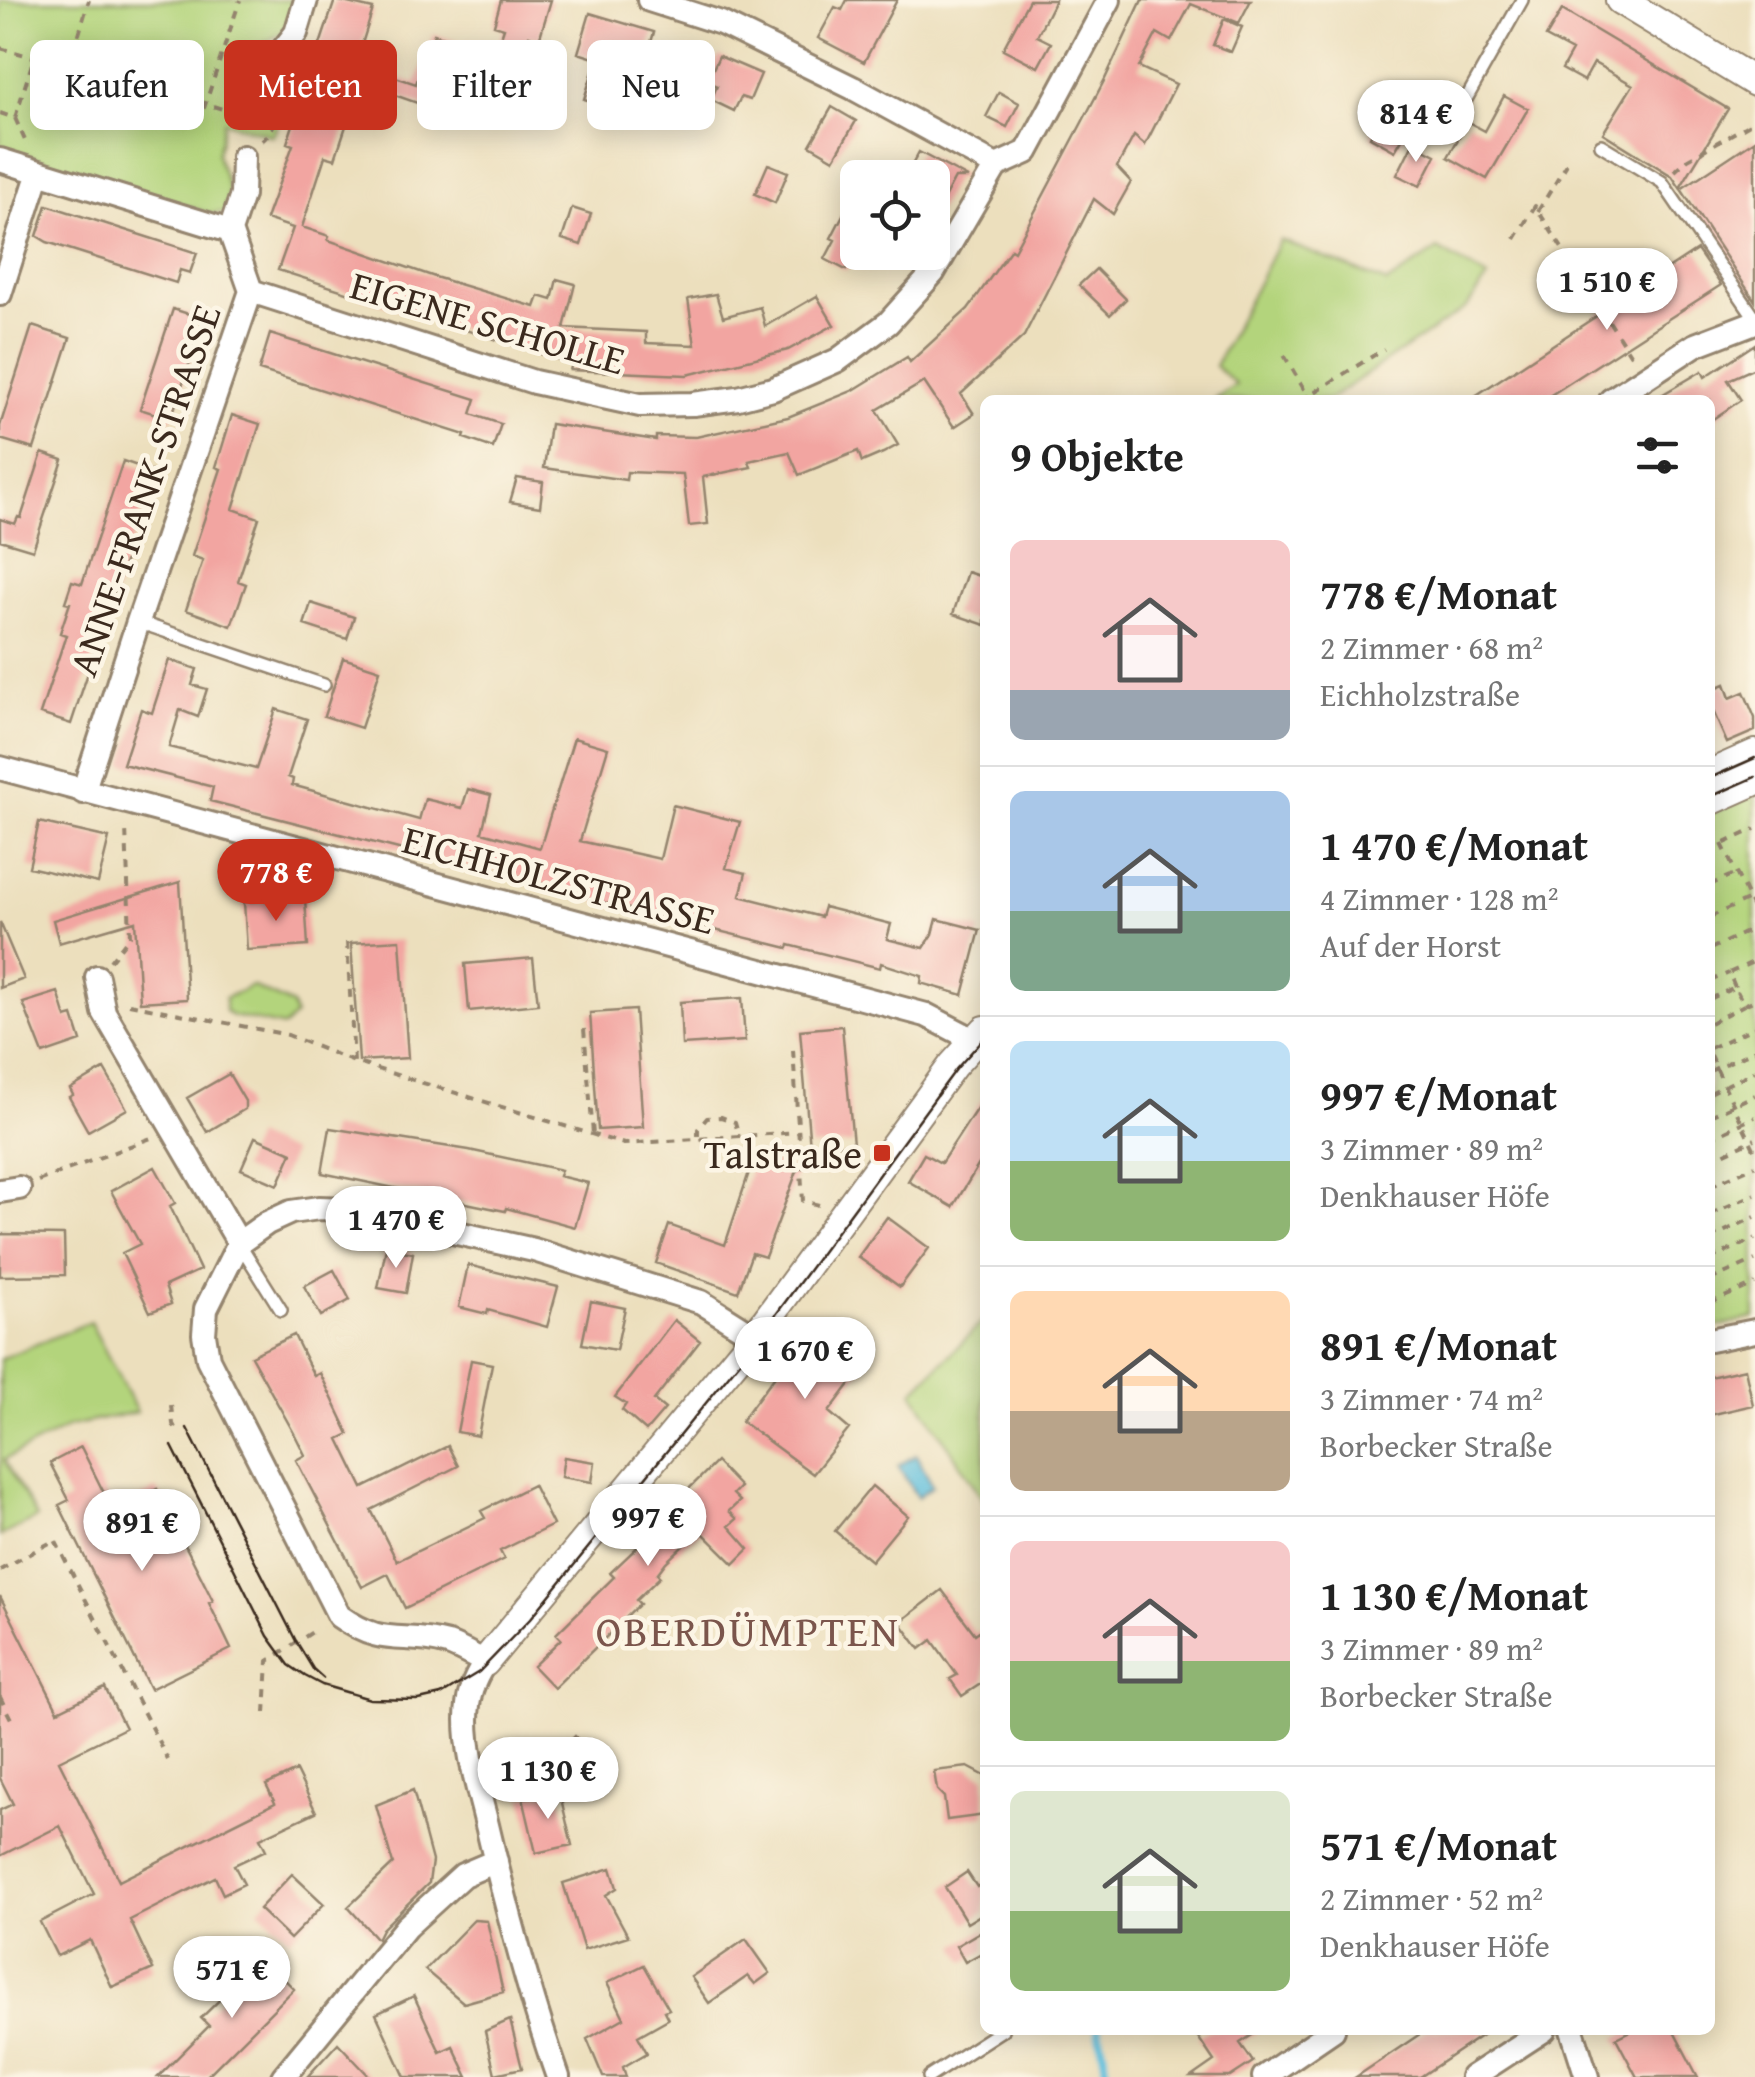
<!DOCTYPE html>
<html lang="de">
<meta charset="utf-8">
<style>
body{margin:0;font-family:"Gentium Book Plus",serif;background:#f2f2f2;color:#222;height:100vh;display:flex;flex-direction:column;font-size:38px;white-space:nowrap}
*{box-sizing:border-box;margin:0}
p{font-size:32px;color:#767676}
.icon{flex:none;width:55px;height:55px;fill:none;stroke:currentColor;stroke-width:2;stroke-linecap:round;stroke-linejoin:round}
.map{position:relative;flex:1;overflow:hidden}
.sheet{position:absolute;left:980px;top:395px;width:735px;height:1640px;display:flex;flex-direction:column;background:#fff;border-radius:15px;box-shadow:0 5px 25px #0003}
.sheet>*{flex:none}
.top-card{position:absolute;left:30px;top:40px;width:800px;height:90px;display:flex;gap:20px}
.tools{position:absolute;left:840px;top:160px;display:grid;gap:20px}
.tools a{display:grid;place-items:center;width:110px;height:110px;border-radius:15px;background:#fff;box-shadow:0 5px 25px #0003;font-size:50px}
.price{position:absolute;translate:-50% -85px;padding:0 22px;border-radius:35px;background:#fff;color:#222;font-size:32px;line-height:65px;filter:drop-shadow(0 2px 5px #0008)}
.price::after{content:'';position:absolute;left:50%;top:60px;width:30px;height:22px;margin-left:-15px;background:inherit;clip-path:polygon(0 0,100% 0,50% 100%)}
.price.active{background:#c8321e;color:#fff}
ul{padding:0;list-style:none}
li{display:flex;align-items:center;gap:30px;height:250px;padding:0 30px}
li+li{border-top:2px solid #e0e0e0}
li span{display:grid;place-items:center;flex:none;width:280px;height:200px;border-radius:15px;color:#555}
li>.icon{margin-inline-start:auto}
span .icon{width:120px;height:120px;fill:#fffc;stroke-width:1}
li b{font-size:42px}
h2{display:flex;justify-content:space-between;align-items:center;height:120px;padding:0 30px;font-size:42px}
.tag{padding:0 35px;border-radius:15px;background:#fff;box-shadow:0 5px 25px #0003;font-size:35px;line-height:90px}
.tag.active{background:#c8321e;color:#fff}
.map>svg:first-child{display:block}
</style>
<div class="map">
<svg width="1755" height="2077" viewBox="0 0 1755 2077">
<rect width="100%" height="100%" fill="#fcf5e5"/>
<filter id="ink" filterUnits="userSpaceOnUse"><feTurbulence type="fractalNoise" baseFrequency=".01" numOctaves="2"/><feDisplacementMap in="SourceGraphic" scale="20" xChannelSelector="R" yChannelSelector="G"/><feConvolveMatrix kernelMatrix="1 2 1 2 8 2 1 2 1" color-interpolation-filters="sRGB"/></filter>
<filter id="wash" filterUnits="userSpaceOnUse"><feTurbulence type="fractalNoise" baseFrequency=".0048" numOctaves="4" result="noise"/><feDisplacementMap in="SourceGraphic" scale="40" xChannelSelector="R" yChannelSelector="G"/><feGaussianBlur stdDeviation="2.25" result="paint"/><feColorMatrix in="noise" values="0 0 0 0 0 0 0 0 0 0 0 0 0 0 0 0 0 1.4 0 .05"/><feComposite in="paint" operator="in"/></filter>
<g filter="url(#wash)">
<rect width="100%" height="100%" fill="#ecdfbd"/>
<path fill="#b3d47c" stroke="#777f4d" stroke-width="2.5" d="M0,0H295L286,31L247,52L237,82L288,98L273,136L224,121L217,155L229,190L226,212L210,214L0,147Z
M1280,240L1387,283L1438,249L1488,278L1467,307L1328,400H1214L1236,385L1215,366Z
M1755,794V1318L1710,1328V813Z
M252,986L292,1005L295,1016L284,1027L232,1016L225,1011V998Z
M985,1319V1502L913,1392Z
M90,1322L137,1412L70,1426L4,1460L37,1518L0,1536V1359Z"/>
<path fill="#5fbfdd" stroke="#4d747e" stroke-width="2.5" d="M916,1455L933,1486L917,1497L898,1466Z"/>
<g fill="none" stroke-linecap="round" stroke-linejoin="round">
<path stroke="#5fbfdd" stroke-width="8" d="M1099,2030L1108,2077"/>
</g>
<g id="blocks">
<path fill="#f2a5a1" d="M335,0L373,9L340,114L349,117L335,159L325,156L302,227L329,236L328,240L435,277L535,307L539,296L552,300L557,279L575,284L564,328L646,332V343L695,345L688,299L716,294L723,317L760,307L765,326L817,296L834,325L788,350L687,375L570,370L572,364L278,270L293,228L266,219L293,145L287,143Z
M501,0H551L539,40L529,36L522,57L497,49L504,28L494,25Z
M847,0H897L864,62L818,38L835,7L842,10Z
M1029,0H1055L1037,36L1051,43L1038,67L1003,49Z
M1142,0H1251L1239,23L1191,4L1171,41L1157,33L1139,67L1176,84L1145,145L1134,136L1117,167L1131,182L1113,214L1094,199L1024,336L961,394L974,414L954,427L924,382L877,410L898,445L883,453L862,462L858,451L799,475L789,452L749,461L751,467L703,477L708,524L689,526L683,474L627,472L626,480L544,468L550,424L656,440V436L696,437L788,417L852,391L907,357L910,362L968,309L1011,249L1014,251L1105,79Z
M1562,10L1728,109L1680,188L1672,176L1603,133L1633,85L1594,63L1584,81L1562,69L1572,51L1546,37Z
M590,13L654,32L630,114L584,99L597,59L578,53Z
M1224,19L1242,27L1231,52L1213,45Z
M434,34L457,42L434,109L372,87L378,71L416,84Z
M719,56L761,74L750,100L741,97L734,111L711,100L717,86L707,82Z
M1399,86L1424,101L1395,151L1370,137Z
M999,92L1019,103L1007,127L986,117Z
M1504,96L1528,109L1487,179L1448,157L1468,122L1485,131Z
M832,107L856,121L834,159L810,145Z
M1755,140V301L1681,189Z
M1413,143L1436,155L1420,186L1397,175Z
M919,152L968,178H955L932,221V178H905Z
M768,164L788,172L775,203L755,194Z
M858,186V247L846,270L825,259L835,240L831,238Z
M47,205L197,253L190,273L180,270L176,283L47,242L37,236Z
M572,208L591,214L581,245L562,239Z
M1697,250L1721,285L1543,400H1469Z
M1096,269L1126,299L1110,315L1079,285Z
M173,309L198,317L191,338L197,340L171,419L140,409Z
M32,326L70,338L34,449L0,439V426Z
M270,334L476,399L471,414L501,424L493,448L464,438L465,435L259,370Z
M1755,344V368L1728,380L1741,400L1710,421V400H1653L1702,371L1705,377Z
M232,415L260,424L233,509L259,518L238,581L246,584L231,626L186,610L203,560L192,556L221,469L216,467Z
M42,453L63,460L33,550L0,540V519L15,524L18,517L21,518Z
M123,461L155,472L71,724L40,714L66,635L60,633L70,603L65,602L72,581L82,584Z
M517,478L543,482L540,507L510,502Z
M967,572L985,578V625L953,614Z
M311,603L354,617L347,639L304,625Z
M343,658L380,670L361,728L324,716Z
M169,660L197,669L192,685L207,689L198,717L180,710L169,747L256,769L276,709L307,719L288,777L293,779L292,785L419,820L425,799L462,808L468,789L491,795L482,832L540,848L574,738L608,748L580,841L660,859L673,805L740,822L726,868L746,873L740,896L821,917L824,907L891,924L887,939L924,948L933,934L937,919L980,930L963,995L921,983L922,976L881,963L880,968L789,945L788,948L609,904L490,868L489,872L210,801L213,787L123,764L141,709L152,713Z
M1725,684L1730,698L1744,692L1755,718V731L1727,743L1710,704V690Z
M39,822L109,838L98,883L29,867Z
M180,882L187,999L140,1002L135,921L59,943L53,920Z
M305,898L308,946L247,950L244,902Z
M0,922L24,979L0,988Z
M400,940L408,1058L359,1061L351,943Z
M533,958L538,1004L469,1011L465,964Z
M58,992L66,1018L73,1016L81,1041L43,1054L23,1003Z
M742,998L745,1041L682,1045L680,1002Z
M635,1010L643,1127L598,1130L590,1013Z
M842,1026L853,1144L810,1147L800,1030Z
M104,1069L127,1109L88,1131L69,1097L73,1095L70,1089Z
M229,1074L245,1101V1109L207,1132L187,1098Z
M985,1096V1168L979,1164L953,1207L908,1181L924,1154L941,1163Z
M330,1128L469,1150L561,1170L559,1176L588,1183L575,1227L506,1208L505,1211L322,1173Z
M255,1137L292,1153L278,1185L241,1169Z
M754,1157L797,1171L765,1257L752,1253L738,1292L656,1263L669,1225L725,1245Z
M155,1167L175,1203L170,1206L200,1270L165,1286L171,1304L150,1312L122,1253L140,1244L111,1191Z
M887,1217L929,1248L900,1287L858,1257Z
M0,1234L64,1235L65,1275L0,1276Z
M386,1248L413,1253L406,1293L378,1288Z
M468,1265L558,1287L547,1327L488,1310L487,1314L459,1307Z
M334,1270L350,1300L321,1316L304,1286Z
M591,1301L625,1308L616,1350L582,1344Z
M674,1320L700,1341L654,1400L665,1409L646,1431L622,1410L626,1404L615,1397Z
M810,1329L862,1368L829,1412L849,1429L813,1474L741,1421Z
M294,1335L314,1376L320,1373L349,1434L339,1439L363,1488L448,1446L458,1466L371,1510L397,1561L485,1518L481,1511L533,1485L553,1525L500,1551L504,1559L405,1608L388,1574L362,1587L296,1460L305,1455L295,1435L251,1356Z
M471,1360L492,1364L478,1436L457,1432Z
M1745,1369L1753,1405L1710,1415V1377Z
M81,1447L113,1511L157,1489L213,1601L209,1603L231,1649L150,1689L59,1505L69,1500L50,1463Z
M564,1457L595,1462L592,1482L561,1477Z
M716,1462L740,1487L733,1494L740,1501L729,1511L737,1519L729,1526L749,1549L734,1564L700,1530L666,1562L657,1574L660,1577L636,1600L640,1604L554,1688L533,1666L561,1639L556,1634L614,1577L610,1573L645,1540L641,1536Z
M872,1486L908,1516L871,1561L835,1531Z
M942,1590L975,1634L985,1627V1681L962,1696L950,1679L957,1675L932,1640L920,1649L900,1622Z
M0,1596L58,1711L105,1688L125,1728L59,1761L119,1881L275,1803L266,1785L296,1771L316,1812L260,1838L266,1850L234,1865L244,1884L223,1894L215,1877L130,1920L153,1969L112,1987L90,1940L57,1956L40,1922L94,1894L60,1826L0,1856V1810L13,1804L0,1778Z
M575,1736L597,1760L569,1788L546,1764Z
M968,1767L985,1776V1815L947,1820L944,1797L937,1790L934,1771Z
M413,1790L432,1861L429,1883L382,1929L377,1939L348,1907L393,1864L376,1805Z
M559,1790L572,1845L536,1853L523,1798Z
M611,1868L617,1888L606,1895L628,1936L584,1950L563,1883Z
M967,1872L977,1887L985,1881V1912L967,1923L945,1887Z
M292,1874L324,1904L290,1939L259,1909Z
M474,1920L487,1921L503,1992L464,2003L425,1970Z
M985,1929V1951L965,1962L956,1946Z
M746,1939L770,1973L755,1984L748,1976L709,2003L691,1977Z
M263,1957L294,1989L206,2077H158L209,2026L201,2018Z
M644,1965L669,2009L664,2011L668,2019L638,2036L647,2053L623,2067L626,2077H603L587,2039L624,2018L607,1983Z
M414,1996L440,2052L453,2046L468,2077H405L376,2014Z
M510,2020L522,2068L495,2074L485,2031Z
M1208,2030H1260L1240,2043L1253,2062L1230,2077H1191L1214,2061L1198,2037Z
M1426,2030H1490L1420,2077H1356Z
M1632,2030H1673L1698,2077H1637L1616,2038Z
M338,2043L370,2077H307Z"/>
</g>
</g>
<g filter="url(#ink)">
<use href="#blocks" fill-opacity="0" stroke="#94846e" stroke-width="2.5"/>
<g fill="none" stroke-linecap="round" stroke-linejoin="round">
<g stroke="#94846e" stroke-width="16">
<path id="service" d="M1448,131L1522,0
M1601,145L1662,182L1755,318
M138,622L324,685
M239,1243L281,1310
M929,2077L1002,2030"/>
</g>
<g stroke="#94846e" stroke-width="28">
<path id="minor" d="M649,0L721,23L853,88L996,166
M271,65L296,33L306,0
M0,160L230,231
M251,291L534,382L640,405L693,404L738,398L773,389L838,360L888,323L933,273L996,166L1027,152L1109,0
M0,294L39,172
M1611,400L1695,345L1755,322
M0,768L926,1015L978,1042
M83,792L138,622L251,291L230,231L242,195L243,157
M97,977L104,1012L239,1243
M0,1191L19,1188
M1710,1340L1755,1331
M1572,2030L1587,2077
M283,2077L406,1927L463,1875L496,1861
M558,2077C529,1995 507,1910 487,1825C479,1791 467,1755 467,1720C467,1697 473,1681 485,1662C473,1656 460,1648 448,1644C401,1631 385,1649 339,1616L208,1359L204,1334L206,1309L239,1243L267,1223L291,1212L319,1208L349,1209L534,1250L701,1302L755,1336
M1264,2077L1333,2030
M1472,2077L1544,2030"/>
</g>
<g stroke="#94846e" stroke-width="32">
<path id="tertiary" d="M1620,0L1755,82
M1710,774L1755,754
M1710,801L1755,781
M485,1662L755,1336L953,1065L985,1030"/>
</g>
<path stroke="#94846e" stroke-width="4" stroke-dasharray="8 8" stroke-linecap="butt" d="M0,48L33,57
M73,77L67,75L89,0
M0,113L15,118L36,51L274,125
M194,115L201,117L240,0
M15,118L27,145
M262,141C276,129 283,104 278,87
M1675,171L1688,159L1755,121
M1538,211L1567,164
M1515,239L1535,206L1632,357
M1284,355L1308,396
M1302,400L1384,349
M1722,844L1755,912
M1710,850L1755,829
M1710,885L1736,873
M1710,917L1749,899
M347,942L354,1062
M1710,949L1755,928
M110,961L130,936L126,828
M1710,981L1729,973
M1735,987L1729,973L1755,961
M1710,999L1735,987L1744,1005L1755,1000
M129,1004L288,1035L354,1062L624,1144L798,1132
M1710,1023L1744,1005
M584,1029L593,1134
M1710,1048L1755,1027
M793,1050L803,1201L819,1205
M1710,1055L1755,1151
M1710,1071L1755,1050
M1710,1093L1755,1071
M1710,1116L1755,1095
M698,1136V1129L707,1118L721,1117L735,1122L739,1136
M1710,1138L1755,1117
M1710,1160L1755,1139
M38,1181L151,1138
M1710,1186L1755,1166
M1710,1214L1755,1194
M1710,1238L1755,1217
M1710,1259L1755,1239
M1710,1280L1755,1260
M1710,1303L1755,1284
M171,1405L173,1424L178,1434
M0,1570L55,1540L168,1760
M0,1697L11,1719
M265,1713L268,1661L317,1629"/>
<use href="#service" stroke="#fff" stroke-width="11"/>
<use href="#minor" stroke="#fff" stroke-width="22"/>
<use href="#tertiary" stroke="#fff" stroke-width="28"/>
<path stroke="#3b2a1e" stroke-width="2.5" d="M1710,778L1755,758
M1710,797L1755,777
M187,1428L296,1641L313,1669L323,1678
M172,1446L268,1636L289,1665L305,1676L322,1685L370,1699L419,1700L441,1695L479,1672L531,1618L758,1339L957,1068L985,1037"/>
</g>
</g>
<rect fill="#c8321e" stroke="#fcf5e5" stroke-width="4" x="872" y="1143" width="20" height="20" rx="5"/>
<g text-anchor="middle" dominant-baseline="central" stroke-width="9" stroke-linejoin="round" paint-order="stroke">
<g font-size="40" fill="#3b2a1e" stroke="#fcf5e5">
<text transform="translate(488 322) rotate(16)">EIGENE SCHOLLE</text>
<text transform="translate(144 490) rotate(-71)">ANNE-FRANK-STRASSE</text>
<text transform="translate(559 879) rotate(15)">EICHHOLZSTRASSE</text>
</g>
<g font-size="40" fill="#3b2a1e" stroke="#fcf5e5" text-anchor="end">
<text x="862" y="1153">Talstraße</text>
</g>
<g font-size="42" letter-spacing="2.5" fill="#7b554c" stroke="#fcf5e5">
<text x="748" y="1630">OBERDÜMPTEN</text>
</g>
</g>
</svg>
<div class="tools">
<a><svg class="icon" aria-label="locate" viewBox="0 0 24 24"><circle cx="12" cy="12" r="6"/><path d="M12 2v4M12 18v4M2 12h4M18 12h4"/></svg></a>
</div>
<b class="price" style="left:1416px;top:165px">814 €</b>
<b class="price" style="left:1607px;top:333px">1 510 €</b>
<b class="price active" style="left:276px;top:924px">778 €</b>
<b class="price" style="left:396px;top:1271px">1 470 €</b>
<b class="price" style="left:805px;top:1402px">1 670 €</b>
<b class="price" style="left:648px;top:1569px">997 €</b>
<b class="price" style="left:142px;top:1574px">891 €</b>
<b class="price" style="left:548px;top:1822px">1 130 €</b>
<b class="price" style="left:232px;top:2021px">571 €</b>
<div class="top-card">
<a class="tag">Kaufen</a>
<a class="tag active">Mieten</a>
<a class="tag">Filter</a>
<a class="tag">Neu</a>
</div>
<section class="sheet">
<h2>9 Objekte<svg class="icon" aria-label="filters" viewBox="0 0 24 24"><path d="M4 7h16M4 17h16"/><circle cx="9" cy="7" r="2"/><circle cx="15" cy="17" r="2"/></svg></h2>
<ul>
<li><span style="background:linear-gradient(#f6c9c9 75%,#9aa5b1 0)"><svg class="icon" aria-label="home" viewBox="0 0 24 24"><path d="M3 11l9-7 9 7M6 9v11h12V9"/></svg></span><div><b>778 €/Monat</b><p>2 Zimmer · 68 m²</p><p>Eichholzstraße</p></div></li>
<li><span style="background:linear-gradient(#a9c7e8 60%,#7fa58c 0)"><svg class="icon" aria-label="home" viewBox="0 0 24 24"><path d="M3 11l9-7 9 7M6 9v11h12V9"/></svg></span><div><b>1 470 €/Monat</b><p>4 Zimmer · 128 m²</p><p>Auf der Horst</p></div></li>
<li><span style="background:linear-gradient(#bfe0f5 60%,#8fb573 0)"><svg class="icon" aria-label="home" viewBox="0 0 24 24"><path d="M3 11l9-7 9 7M6 9v11h12V9"/></svg></span><div><b>997 €/Monat</b><p>3 Zimmer · 89 m²</p><p>Denkhauser Höfe</p></div></li>
<li><span style="background:linear-gradient(#ffd9b3 60%,#b9a48a 0)"><svg class="icon" aria-label="home" viewBox="0 0 24 24"><path d="M3 11l9-7 9 7M6 9v11h12V9"/></svg></span><div><b>891 €/Monat</b><p>3 Zimmer · 74 m²</p><p>Borbecker Straße</p></div></li>
<li><span style="background:linear-gradient(#f6c9c9 60%,#8fb573 0)"><svg class="icon" aria-label="home" viewBox="0 0 24 24"><path d="M3 11l9-7 9 7M6 9v11h12V9"/></svg></span><div><b>1 130 €/Monat</b><p>3 Zimmer · 89 m²</p><p>Borbecker Straße</p></div></li>
<li><span style="background:linear-gradient(#dfe7d0 60%,#8fb573 0)"><svg class="icon" aria-label="home" viewBox="0 0 24 24"><path d="M3 11l9-7 9 7M6 9v11h12V9"/></svg></span><div><b>571 €/Monat</b><p>2 Zimmer · 52 m²</p><p>Denkhauser Höfe</p></div></li>
</ul>
</section>
</div>
